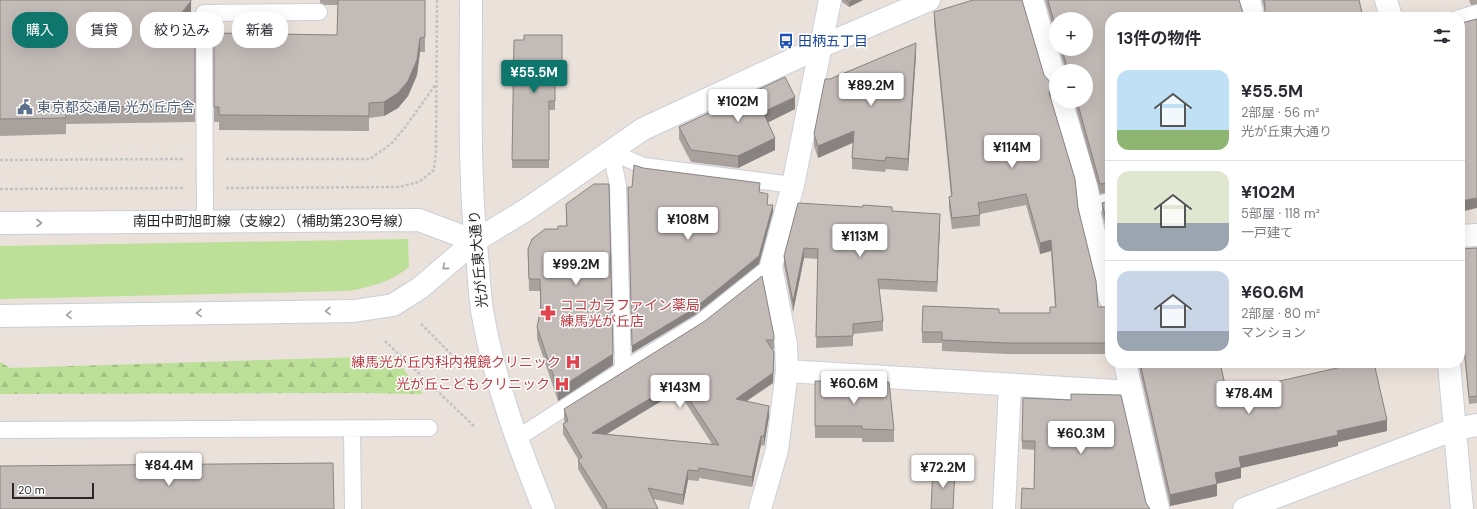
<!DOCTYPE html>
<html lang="ja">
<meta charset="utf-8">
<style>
body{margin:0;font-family:"DM Sans","Noto Sans JP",sans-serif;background:#f7f7f7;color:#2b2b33;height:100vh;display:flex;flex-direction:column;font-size:15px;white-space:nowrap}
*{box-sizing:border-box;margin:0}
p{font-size:13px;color:#7c7c81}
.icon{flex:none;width:22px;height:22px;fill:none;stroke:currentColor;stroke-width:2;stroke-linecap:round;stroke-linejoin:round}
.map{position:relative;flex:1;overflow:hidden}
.details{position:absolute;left:1105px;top:12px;width:360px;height:356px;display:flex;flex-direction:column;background:#fff;border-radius:16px;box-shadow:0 4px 16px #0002}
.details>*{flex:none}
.top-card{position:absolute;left:12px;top:12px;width:380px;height:36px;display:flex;gap:8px}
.fabs{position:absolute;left:1049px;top:12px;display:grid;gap:8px}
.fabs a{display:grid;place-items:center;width:44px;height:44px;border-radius:50%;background:#fff;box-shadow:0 4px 16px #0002;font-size:20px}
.scale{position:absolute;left:12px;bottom:10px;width:82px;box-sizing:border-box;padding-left:4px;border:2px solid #282828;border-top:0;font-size:11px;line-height:14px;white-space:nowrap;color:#282828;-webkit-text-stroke:3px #fff;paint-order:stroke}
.price{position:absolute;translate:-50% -34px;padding:0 9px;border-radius:4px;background:#fff;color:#222;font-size:13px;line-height:26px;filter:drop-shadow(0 1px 2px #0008)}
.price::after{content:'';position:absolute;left:50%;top:24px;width:12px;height:9px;margin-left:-6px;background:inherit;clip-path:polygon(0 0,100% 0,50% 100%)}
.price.on{background:#0f766e;color:#fff}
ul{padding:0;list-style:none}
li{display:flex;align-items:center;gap:12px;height:100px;padding:0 12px}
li+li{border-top:1px solid #e1e1e2}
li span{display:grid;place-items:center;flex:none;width:112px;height:80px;border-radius:12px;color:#555}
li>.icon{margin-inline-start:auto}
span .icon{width:48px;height:48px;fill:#fffc;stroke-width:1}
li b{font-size:17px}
h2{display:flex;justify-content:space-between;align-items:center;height:48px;padding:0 12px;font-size:17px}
.tag{padding:0 14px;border-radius:16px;background:#fff;box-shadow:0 4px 16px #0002;font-size:14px;line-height:36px}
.tag.on{background:#0f766e;color:#fff}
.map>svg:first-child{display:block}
</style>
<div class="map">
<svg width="1477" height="509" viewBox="0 0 1477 509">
<defs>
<pattern id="forest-firs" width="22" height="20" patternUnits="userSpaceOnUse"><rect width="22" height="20" fill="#bce097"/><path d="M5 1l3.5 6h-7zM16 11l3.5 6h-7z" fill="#a2c082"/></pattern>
</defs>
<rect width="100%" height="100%" fill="#eae1da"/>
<path fill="url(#forest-firs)" d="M393,356L423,394L361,393L0,394V362L10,368Z"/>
<path fill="#bce097" d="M408,239L409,267C390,282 371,287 348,291L0,299V246Z"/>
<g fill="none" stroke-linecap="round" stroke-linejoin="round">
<g stroke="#c9cfda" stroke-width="18">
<path id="service" d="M611,152L618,185L623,370
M611,152L644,166L793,185
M1089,206L1110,201
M205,222L204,13L319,12
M352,429L353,509
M0,430L429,428
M516,439L623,370L700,323L771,266"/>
</g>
<g stroke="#c9cfda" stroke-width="24">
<path id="minor" d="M1032,0L1056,83
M1249,0L1253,17
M1386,0L1391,17
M1460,21L1477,16
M1061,101L1087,188L1090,216L1110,298
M1460,236L1477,235
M1125,363L1158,509
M1449,363L1462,509
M787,371L1131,392
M760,509L777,450L787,371L786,344L771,266L793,185L830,0
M1004,509L1010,386
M1244,509L1455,429L1477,425"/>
</g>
<g stroke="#c9cfda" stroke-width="24">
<path id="tertiary" d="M471,0C471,88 468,177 478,265C479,282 480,300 483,316C495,383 519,447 544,509
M475,241L526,210L643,129L820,47L929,0"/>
</g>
<g stroke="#c9cfda" stroke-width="24">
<path id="secondary" d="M0,223L419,220L475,241L420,288L393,305L354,311L0,316"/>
</g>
<path stroke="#c3c3c3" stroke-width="2.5" stroke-dasharray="3 2" stroke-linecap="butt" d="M226,159H370L391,144L406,126L436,84
M0,160L183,159
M226,188L399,187L419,182L434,170L436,151L437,0
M0,189L183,188
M421,324L459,362
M385,341L475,427"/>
<use href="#service" stroke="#fff" stroke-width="16"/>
<use href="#minor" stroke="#fff" stroke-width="22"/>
<use href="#tertiary" stroke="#fff" stroke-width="22"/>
<use href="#secondary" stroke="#fff" stroke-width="22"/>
</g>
<path fill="#a8a19d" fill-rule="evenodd" d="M0,0L191,18L180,31H195V122L66,124V134L0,136Z
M320,0H425V52H420L417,75L408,96L398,108L384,116L369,118V131L219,130V122H214V33L337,35L338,5H325L320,3Z
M842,0H863L849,7L842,2Z
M1045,0H1239L1110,17V192L1100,194L1074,101H1086V71H1066L1059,49H1086L1056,19V38Z
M1262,0H1359L1262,17L1265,12Z
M1469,0H1477V4L1471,5Z
M934,12L1044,75L1051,94L1050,98L1078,208L1098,307L1107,316H1110V354H1007L942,351V343H922V332L999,313H1050L1055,307L1051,251L1040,254L1026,205L980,214V226L952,229L949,208V197L951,196L934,23Z
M562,35V74H555V110H549V168H512L514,40H524Z
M916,55L908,171L886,169L885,172L852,169V158L853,143L818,158L814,146V134L830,79Z
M795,109L768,122L775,150L738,168L691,162L679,139V127Z
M1110,201V245L1102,213V203Z
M566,204L613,365L558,401L537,339V327L540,310V291H529L528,249L558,229L566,226Z
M892,211L940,224L937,292L879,289L883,321V331L853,334V346L816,348L818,259L804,258L793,312L784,266V256Z
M1477,248V403L1469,404L1464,353H1460V249Z
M774,336V349H773L774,362L773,383L747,401L769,416L764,446L761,445L752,487L699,478V481L688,480L683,505L653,499L658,509H602L578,469V459L563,434V424L565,423L564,419V409ZM678,391L712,444L606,434Z
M1138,363H1202L1227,393L1387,431L1338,442V446L1241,468V478L1217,484V496L1170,506Z
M815,381L894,430V442H862V438H815Z
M1121,395L1034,489L1035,450L1022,449V441L1071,400Z"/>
<path fill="#888380" d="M854,0H863L849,7V2Z
M191,1V18L167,47V31Z
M420,38V52L417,75L408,96L398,108L384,116V102Z
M916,43V55L908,171V159Z
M1051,83V94L1049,105V93Z
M795,97V109L763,125V112Z
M854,131V142L818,158V146Z
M775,138V150L738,168V156Z
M1477,198V208L1460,212V201Z
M773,205V212L759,264L695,315L632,353V346Z
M940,214V224L937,292V282Z
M1051,240V251L1040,254V243Z
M804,248V258L793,312V302Z
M774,352L773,383L736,408V399Z
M613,354V365L558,401V389Z
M678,382V391L592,443V433Z
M769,406V416L764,446V436Z
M1387,420V431L1338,442V446L1241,468V478L1215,484V473L1239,457L1337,431Z
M761,436V445L752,487V477Z
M688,470V480L683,505V495Z
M1217,484V496L1170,506V495Z"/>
<path fill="#c3bbb7" stroke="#888380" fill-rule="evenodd" d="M0,0H191V1L167,31H195V106L65,107L66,118L0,119Z
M338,0H425V37L420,38L417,60L408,81L398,93L384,102L369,103V116L219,115V107H214V33L337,35Z
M846,0H854L849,2Z
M973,0H1022L1044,75L1051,83L1049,93L1075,179L1078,208L1096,281L1098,307H1107V316H1110V343H1007L942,340V332H922L923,306L999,309V313H1050V307H1056L1051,240L1040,243L1026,194L978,203L980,215L952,218L949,197L952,196L934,12Z
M1048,0H1239L1244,16L1245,17H1110V183L1100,184L1077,101H1086V71H1068L1062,49H1086V19H1056V29Z
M1264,0H1359L1363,17H1261L1265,12V5Z
M1477,19V198L1460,201V25H1461V23Z
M524,35H562V66H555V101H549V160H512L514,40H524Z
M916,43L908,159L886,157L885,161L852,158L854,131L818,146L814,134L825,79H830Z
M785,77L795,97L763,112L775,138L738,156L691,150L679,127Z
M634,165L643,168L760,183L759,192L768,194L767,205H773L759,256L695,308L632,346L628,187H632Z
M594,184H609L613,354L558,389L537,327L541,309L540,279H529L528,249L532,239L545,229H558V226H567L566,204Z
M1110,201V236L1102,203Z
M798,203L863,207V205L892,207V211L940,214L937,282L878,279L883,321L853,324V336L816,337L818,249L804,248L793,302L784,256Z
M1477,248V396L1469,397L1464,346H1460V249Z
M762,276L774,336V340H766L774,352L773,373L736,399L769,406L764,436H761L752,477L699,468V471L688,470L683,495L648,488L658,509H606L607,506L578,460L582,457L563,424L568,421L564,409L705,321ZM678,382L719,445L592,433Z
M1140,363H1202V364L1206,363H1220L1227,393L1359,363H1374L1387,420L1337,431L1338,435L1239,457L1241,467L1215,473L1217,484L1170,495Z
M815,381L889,382L894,430L862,429V426H815Z
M1071,394L1121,395L1146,503L1150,509H1021L1022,488L1034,489L1035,441H1022L1023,398L1071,400Z
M333,463L334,509H0V466Z
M933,468L955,469L953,509H931Z"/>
<defs><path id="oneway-chevron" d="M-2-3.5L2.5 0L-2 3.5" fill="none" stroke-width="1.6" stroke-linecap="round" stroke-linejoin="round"/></defs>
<g stroke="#9e9e9e">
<use href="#oneway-chevron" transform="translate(39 223)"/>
<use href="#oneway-chevron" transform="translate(445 267) rotate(140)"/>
<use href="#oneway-chevron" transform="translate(328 311) rotate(179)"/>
<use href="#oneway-chevron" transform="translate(199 313) rotate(179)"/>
<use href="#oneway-chevron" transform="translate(69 315) rotate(179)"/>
</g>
<defs>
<g id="bus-bare" transform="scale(1.2)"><path d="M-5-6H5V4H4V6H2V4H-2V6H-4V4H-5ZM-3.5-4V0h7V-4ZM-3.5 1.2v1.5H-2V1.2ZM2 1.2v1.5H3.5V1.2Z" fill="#1a4fb4" stroke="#fff" stroke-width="2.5" paint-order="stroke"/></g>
<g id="civic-bare" transform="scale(1.2)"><path d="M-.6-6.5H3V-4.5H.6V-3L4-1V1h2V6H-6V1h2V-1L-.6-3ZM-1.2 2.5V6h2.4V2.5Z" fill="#5c6f8a" stroke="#fff" stroke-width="2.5" paint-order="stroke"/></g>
<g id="pharmacy-bare" transform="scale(1.2)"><path d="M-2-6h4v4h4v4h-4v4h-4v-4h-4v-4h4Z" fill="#e0444e" stroke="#fff" stroke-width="2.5" paint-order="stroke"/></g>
<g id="hospital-bare" transform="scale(1.2)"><path d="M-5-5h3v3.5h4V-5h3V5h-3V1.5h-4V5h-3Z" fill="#e0444e" stroke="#fff" stroke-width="2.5" paint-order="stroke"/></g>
</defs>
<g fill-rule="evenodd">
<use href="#bus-bare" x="786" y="41"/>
<use href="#civic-bare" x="25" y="107"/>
<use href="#pharmacy-bare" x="548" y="313"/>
<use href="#hospital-bare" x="573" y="362"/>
<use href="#hospital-bare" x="562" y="384"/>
</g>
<g text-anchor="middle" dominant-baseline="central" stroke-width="3" stroke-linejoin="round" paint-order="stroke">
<g font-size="14" fill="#164399" stroke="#fff" text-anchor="start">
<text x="798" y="41">田柄五丁目</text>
</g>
<g font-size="14" fill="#4e5e75" stroke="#fff" text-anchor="start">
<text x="37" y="107">東京都交通局 光が丘庁舎</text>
</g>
<g font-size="14" fill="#282828" stroke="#fff">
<text x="272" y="221">南田中町旭町線（支線2）（補助第230号線）</text>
<text transform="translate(478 259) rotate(-95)">光が丘東大通り</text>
</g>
<g font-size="14" fill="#be3a42" stroke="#fff" text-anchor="end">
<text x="560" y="305" text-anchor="start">ココカラファイン薬局<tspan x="560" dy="16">練馬光が丘店</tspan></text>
<text x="561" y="362">練馬光が丘内科内視鏡クリニック</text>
<text x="550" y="384">光が丘こどもクリニック</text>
</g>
</g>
</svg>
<div class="fabs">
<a>+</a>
<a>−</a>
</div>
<div class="scale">20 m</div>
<b class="price on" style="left:534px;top:94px">¥55.5M</b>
<b class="price" style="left:871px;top:107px">¥89.2M</b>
<b class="price" style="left:738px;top:123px">¥102M</b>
<b class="price" style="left:1012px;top:169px">¥114M</b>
<b class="price" style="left:688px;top:241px">¥108M</b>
<b class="price" style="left:860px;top:258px">¥113M</b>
<b class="price" style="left:576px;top:286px">¥99.2M</b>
<b class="price" style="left:854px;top:405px">¥60.6M</b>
<b class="price" style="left:680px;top:409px">¥143M</b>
<b class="price" style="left:1249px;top:415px">¥78.4M</b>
<b class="price" style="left:1081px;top:455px">¥60.3M</b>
<b class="price" style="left:169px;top:487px">¥84.4M</b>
<b class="price" style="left:943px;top:489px">¥72.2M</b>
<div class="top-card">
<a class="tag on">購入</a>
<a class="tag">賃貸</a>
<a class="tag">絞り込み</a>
<a class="tag">新着</a>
</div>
<section class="details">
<h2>13件の物件<svg class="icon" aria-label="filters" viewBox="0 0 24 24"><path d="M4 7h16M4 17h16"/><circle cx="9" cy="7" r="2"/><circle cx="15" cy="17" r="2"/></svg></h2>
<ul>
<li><span style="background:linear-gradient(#bfe0f5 75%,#8fb573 0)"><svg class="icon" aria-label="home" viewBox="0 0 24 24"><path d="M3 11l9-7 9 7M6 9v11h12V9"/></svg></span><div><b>¥55.5M</b><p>2部屋 · 56 m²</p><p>光が丘東大通り</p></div></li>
<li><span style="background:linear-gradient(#dfe7d0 65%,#9aa5b1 0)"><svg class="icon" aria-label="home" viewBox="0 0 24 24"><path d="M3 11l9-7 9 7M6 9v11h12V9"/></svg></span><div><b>¥102M</b><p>5部屋 · 118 m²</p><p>一戸建て</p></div></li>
<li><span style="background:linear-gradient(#c9d6e8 75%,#9aa5b1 0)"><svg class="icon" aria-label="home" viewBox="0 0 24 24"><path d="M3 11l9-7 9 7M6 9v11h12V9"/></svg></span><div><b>¥60.6M</b><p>2部屋 · 80 m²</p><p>マンション</p></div></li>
</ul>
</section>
</div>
